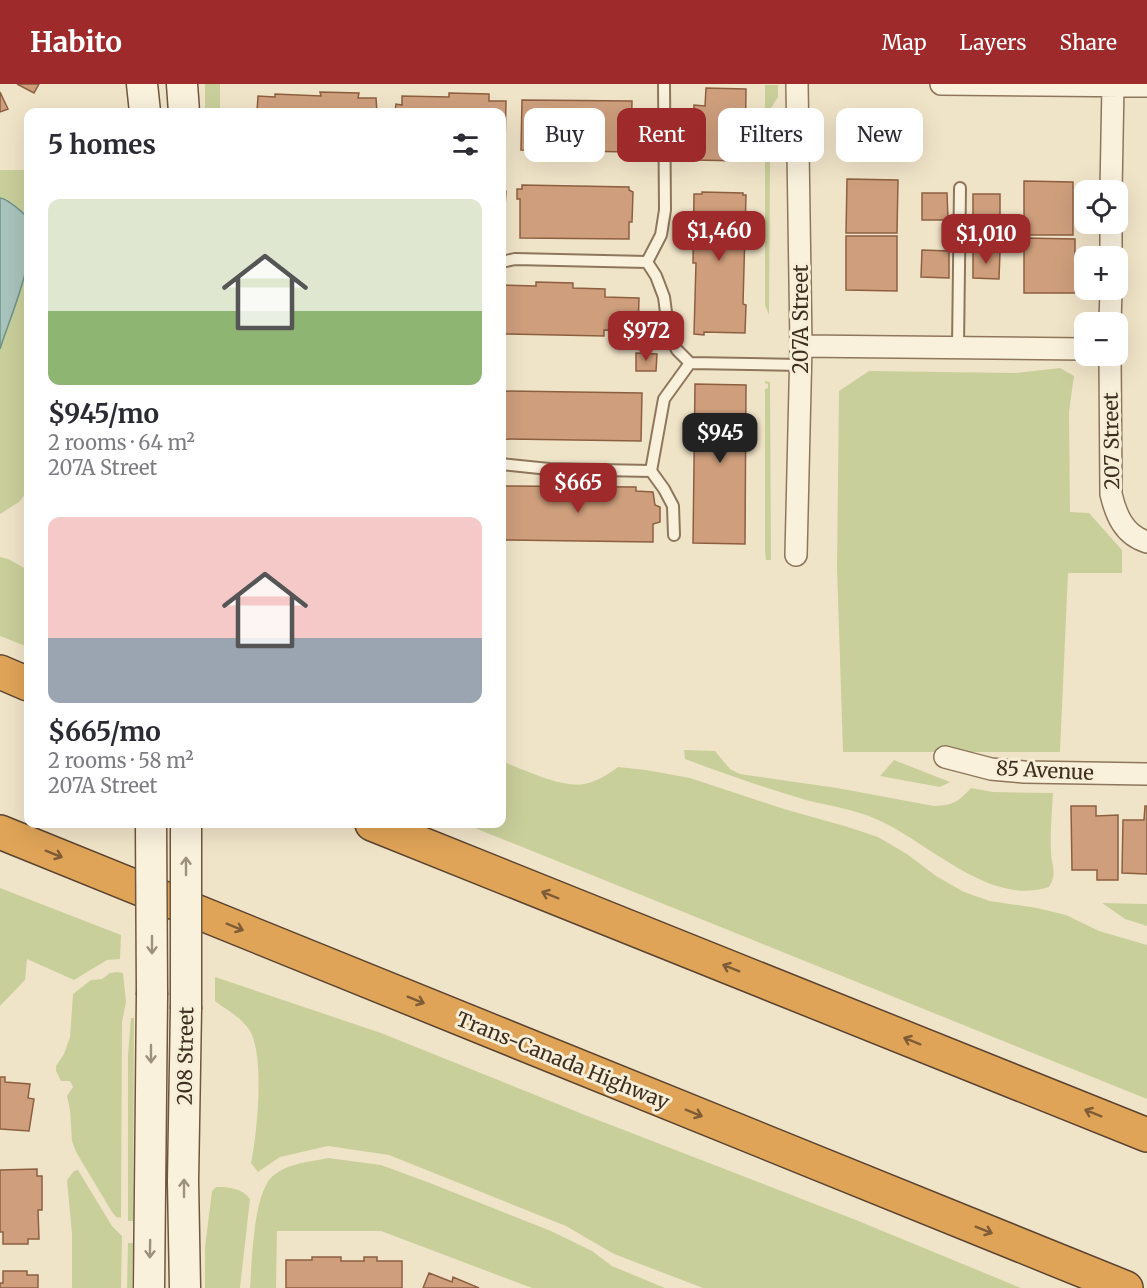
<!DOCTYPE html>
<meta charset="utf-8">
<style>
body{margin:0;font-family:Merriweather,serif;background:#f7f7f7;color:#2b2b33;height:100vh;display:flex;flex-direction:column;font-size:22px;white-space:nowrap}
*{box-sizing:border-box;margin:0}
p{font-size:20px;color:#7c7c81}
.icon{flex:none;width:33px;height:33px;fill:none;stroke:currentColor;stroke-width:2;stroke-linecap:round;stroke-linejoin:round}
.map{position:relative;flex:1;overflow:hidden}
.side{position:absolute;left:24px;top:24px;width:482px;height:720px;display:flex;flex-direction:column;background:#fff;border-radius:12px;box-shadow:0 6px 24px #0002}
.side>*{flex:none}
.top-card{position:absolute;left:524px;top:24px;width:532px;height:54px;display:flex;gap:12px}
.tools{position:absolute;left:1074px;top:96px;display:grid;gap:12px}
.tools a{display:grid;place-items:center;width:54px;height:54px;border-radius:12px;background:#fff;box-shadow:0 6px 24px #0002;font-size:30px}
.price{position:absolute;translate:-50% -51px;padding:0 14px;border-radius:12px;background:#9e2a2b;color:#fff;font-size:20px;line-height:39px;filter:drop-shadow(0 2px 3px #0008)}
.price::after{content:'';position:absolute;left:50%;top:36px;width:18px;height:14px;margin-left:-9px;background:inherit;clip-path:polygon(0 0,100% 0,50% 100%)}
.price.current{background:#222;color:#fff}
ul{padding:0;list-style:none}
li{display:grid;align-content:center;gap:12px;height:318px;padding:0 24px}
li span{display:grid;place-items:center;height:186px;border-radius:12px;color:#555}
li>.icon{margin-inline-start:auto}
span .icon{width:108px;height:108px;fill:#fffc;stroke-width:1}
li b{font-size:26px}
h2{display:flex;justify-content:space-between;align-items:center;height:72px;padding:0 24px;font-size:26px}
.pill{padding:0 21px;border-radius:12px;background:#fff;box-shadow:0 6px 24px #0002;font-size:21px;line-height:54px}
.pill.current{background:#9e2a2b;color:#fff}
header{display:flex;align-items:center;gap:36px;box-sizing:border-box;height:84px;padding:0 30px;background:#9e2a2b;color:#fff}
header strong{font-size:28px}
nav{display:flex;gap:33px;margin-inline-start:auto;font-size:21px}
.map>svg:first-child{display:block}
</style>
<header>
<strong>Habito</strong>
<nav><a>Map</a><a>Layers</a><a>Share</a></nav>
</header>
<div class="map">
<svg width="1147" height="1204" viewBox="0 0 1147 1204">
<rect width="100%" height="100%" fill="#f0e4c8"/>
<path fill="#c9cf9b" d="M205,0H220V28H205Z
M765,1H778V13L771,24L769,63H765Z
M765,74H770L769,231L765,221Z
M0,86H28V129L25,131L7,115L0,114Z
M28,163V406L19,418L0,430V265Z
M1060,284L1074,292L1069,328L1070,428L1089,429L1122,466V489H1068L1060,668H843L837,484L839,307L869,287L1015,289Z
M765,297L770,298L771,476H766L765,467V305L768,304V300L765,299Z
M0,473L8,475L28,486V563L0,552Z
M684,666L715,667L730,685L740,690L837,704L934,722C954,721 958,718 971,704L993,708L1053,709C1052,728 1050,748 1051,767C1051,781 1058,789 1049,803C988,823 928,757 876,735C854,725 829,722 806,716C765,704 725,690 685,675Z
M894,676L950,698L940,703L880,692Z
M501,677C523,685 561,704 584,700C596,698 609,690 618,683L646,686L690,694L784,725L848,743L878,753L907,770L936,792L964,808L990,817L1037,824L1066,831L1099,847L1147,861V1015L465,740H501Z
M0,804L121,851L120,875L107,876L74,896L27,875L25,896L0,922Z
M1102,819L1147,820V842L1125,835Z
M117,888L123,889L126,918L122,938L121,1134L116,1133L112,1128L76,1068L72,1057L70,1026L67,1012L73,1003L70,997H61L56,987V982L64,970L70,953L73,910L91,896L102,895L110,889Z
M215,893L381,949L585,1031L856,1136L1021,1204H703L614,1170L566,1142L389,1071L328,1062L280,1073L258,1088L251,1079C257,1050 265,973 250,947C242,934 227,926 215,917Z
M131,934H134L133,1137H128V971Z
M328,1074L381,1081L430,1099L551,1147L592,1167L612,1182L665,1204H532L381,1147H277L276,1204H250C252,1178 253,1107 274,1091C289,1079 309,1078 328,1074Z
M78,1086L112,1142L122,1152L121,1204H72V1150L67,1096L74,1087Z
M216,1103C229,1103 242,1104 250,1115L240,1204H205V1163L212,1107Z
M128,1159H133L132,1204H127Z"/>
<path fill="#a9c4bc" stroke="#6f938a" stroke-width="1.5" d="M0,114C7,115 10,119 16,123C19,126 24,129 26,133C41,167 10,232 0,265Z"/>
<path fill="#cf9f7d" stroke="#8d5f41" stroke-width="1.5" d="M17,0H39L34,9Z
M706,4L746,5L745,77L693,76L694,21L705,22Z
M0,8L8,25L0,28Z
M320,8L359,9L358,14H376L377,28H257L258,12L275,13V10L321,12Z
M449,9L489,10V17H506L505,63H501V28H395L396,20L402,21V12L449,13Z
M522,16L632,17L631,68L521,66Z
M847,95L898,96L897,149H846Z
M1024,97L1073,98V151H1024Z
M522,101L629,103V106L633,108L632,138H629V155L520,154V115H517V105H522Z
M501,103L506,107L503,152H501Z
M702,108L743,109V111H746L743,220L746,221L745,249L704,248V251L694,250L696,179H693L694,110H702Z
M922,109H947L948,136H922Z
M973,110H1000V137H973Z
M846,152H897V207L846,206Z
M1024,154L1075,155V209H1024Z
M922,166L949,167V194L921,193Z
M973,167L1000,168L999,195L973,194Z
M536,198L573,199V204L605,205V213L639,214L638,247L604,246V252L504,250V257H501L502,201L536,202Z
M636,269L657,270L656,287H636Z
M695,300L746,301L745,460L693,459Z
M501,307L642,309L641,357L501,355Z
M501,402L636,403V407L653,408L655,421L660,423V438L653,440V458L501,456Z
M1071,722H1096V732L1118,731V796H1097V786H1072Z
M1145,722H1147V790L1122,789L1123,736H1144Z
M0,993H5V998L30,1000L28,1014L34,1015L29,1047L0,1045Z
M37,1085V1092H42V1126H38L39,1155H28V1160H3V1148H0V1086Z
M312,1173H341V1177H364V1173H377V1177H402V1204H286V1176H312Z
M3,1187H27V1191H38V1204H0V1199H3Z
M429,1189L452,1198L453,1193L479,1204H423Z"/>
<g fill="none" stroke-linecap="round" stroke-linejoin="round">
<g stroke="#8d765c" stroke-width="14">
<path id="lane" d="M664,0L665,126L661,151L647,178L656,192L664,213L669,251L677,266L690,279L664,315L651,387L664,405L673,422L674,451
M501,178L515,175L647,178
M958,263L960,104
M690,279L800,281
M501,380L549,385L651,387"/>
</g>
<g stroke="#8d765c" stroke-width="24">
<path id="street" d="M941,0L1147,2
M1111,106L1113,2
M1111,172V140
M1110,238L1111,206
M801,262L1084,265
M1110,272L1111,410C1116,431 1124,451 1147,458
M796,471L801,262L797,0
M945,673L991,685L1024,688L1147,690"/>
</g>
<g stroke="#6f573f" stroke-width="33">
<path id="secondary" d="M142,0L145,28
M182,0L184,28
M149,1204L152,911
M185,1204L183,1097L186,925"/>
</g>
<g stroke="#5b4430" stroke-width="36">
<path id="highway" d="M0,588L28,600
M372,740L1147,1051
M0,748L1126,1204"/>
</g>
<use href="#lane" stroke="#faf1dc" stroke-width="10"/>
<use href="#street" stroke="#faf1dc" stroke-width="21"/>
<use href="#secondary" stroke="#faf1dc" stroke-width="30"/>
<use href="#highway" stroke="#e0a458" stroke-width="33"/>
<g stroke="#6f573f" stroke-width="33" stroke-linecap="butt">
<path id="secondary-bridge" d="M151,740L152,911
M186,740V925"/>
</g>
<use href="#secondary-bridge" stroke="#faf1dc" stroke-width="30"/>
</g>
<defs><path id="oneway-shaft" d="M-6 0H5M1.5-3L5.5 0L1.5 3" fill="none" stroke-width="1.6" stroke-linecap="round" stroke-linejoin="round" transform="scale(1.5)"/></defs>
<g stroke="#7e5d36">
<use href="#oneway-shaft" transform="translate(54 770) rotate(22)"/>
<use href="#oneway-shaft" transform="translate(550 811) rotate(-158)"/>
<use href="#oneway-shaft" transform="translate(235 843) rotate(22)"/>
<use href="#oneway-shaft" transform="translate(731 884) rotate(-158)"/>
<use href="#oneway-shaft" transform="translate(416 916) rotate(22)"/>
<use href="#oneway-shaft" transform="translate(912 957) rotate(-158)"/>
<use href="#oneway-shaft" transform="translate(694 1029) rotate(22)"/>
<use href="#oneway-shaft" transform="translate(1093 1029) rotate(-158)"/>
<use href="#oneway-shaft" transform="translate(984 1146) rotate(22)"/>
</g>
<g stroke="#9c907e">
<use href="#oneway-shaft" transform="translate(186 782) rotate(-90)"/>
<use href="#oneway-shaft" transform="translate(152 861) rotate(90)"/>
<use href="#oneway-shaft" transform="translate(151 970) rotate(90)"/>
<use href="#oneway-shaft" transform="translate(184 1104) rotate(-90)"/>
<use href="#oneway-shaft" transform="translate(150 1165) rotate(91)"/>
</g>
<g text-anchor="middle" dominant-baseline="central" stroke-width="6" stroke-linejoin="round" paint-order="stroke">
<g font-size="20" fill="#3d2e20" stroke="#f7eed8">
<text transform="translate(800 235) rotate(-90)">207A Street</text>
<text transform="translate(1111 357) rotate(-91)">207 Street</text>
<text transform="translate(1045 686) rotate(3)">85 Avenue</text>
<text transform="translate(185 972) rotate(-89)">208 Street</text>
<text transform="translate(563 976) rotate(22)">Trans-Canada Highway</text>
</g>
</g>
</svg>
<div class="tools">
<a><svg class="icon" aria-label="locate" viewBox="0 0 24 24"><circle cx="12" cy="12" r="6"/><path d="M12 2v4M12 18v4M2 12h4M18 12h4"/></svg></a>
<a>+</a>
<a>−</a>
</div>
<b class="price" style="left:719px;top:178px">$1,460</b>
<b class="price" style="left:986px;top:181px">$1,010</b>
<b class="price" style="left:646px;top:278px">$972</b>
<b class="price current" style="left:720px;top:380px">$945</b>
<b class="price" style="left:578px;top:430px">$665</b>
<div class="top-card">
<a class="pill">Buy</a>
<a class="pill current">Rent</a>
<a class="pill">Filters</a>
<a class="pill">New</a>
</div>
<section class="side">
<h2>5 homes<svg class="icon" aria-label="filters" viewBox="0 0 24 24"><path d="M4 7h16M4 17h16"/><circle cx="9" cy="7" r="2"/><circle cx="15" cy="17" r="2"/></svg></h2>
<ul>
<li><span style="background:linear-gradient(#dfe7d0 60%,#8fb573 0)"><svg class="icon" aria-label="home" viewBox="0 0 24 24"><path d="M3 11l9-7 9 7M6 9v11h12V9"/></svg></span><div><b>$945/mo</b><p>2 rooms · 64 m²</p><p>207A Street</p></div></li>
<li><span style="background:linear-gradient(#f6c9c9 65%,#9aa5b1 0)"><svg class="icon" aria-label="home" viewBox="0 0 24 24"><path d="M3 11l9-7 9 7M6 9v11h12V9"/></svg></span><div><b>$665/mo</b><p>2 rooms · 58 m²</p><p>207A Street</p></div></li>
</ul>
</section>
</div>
